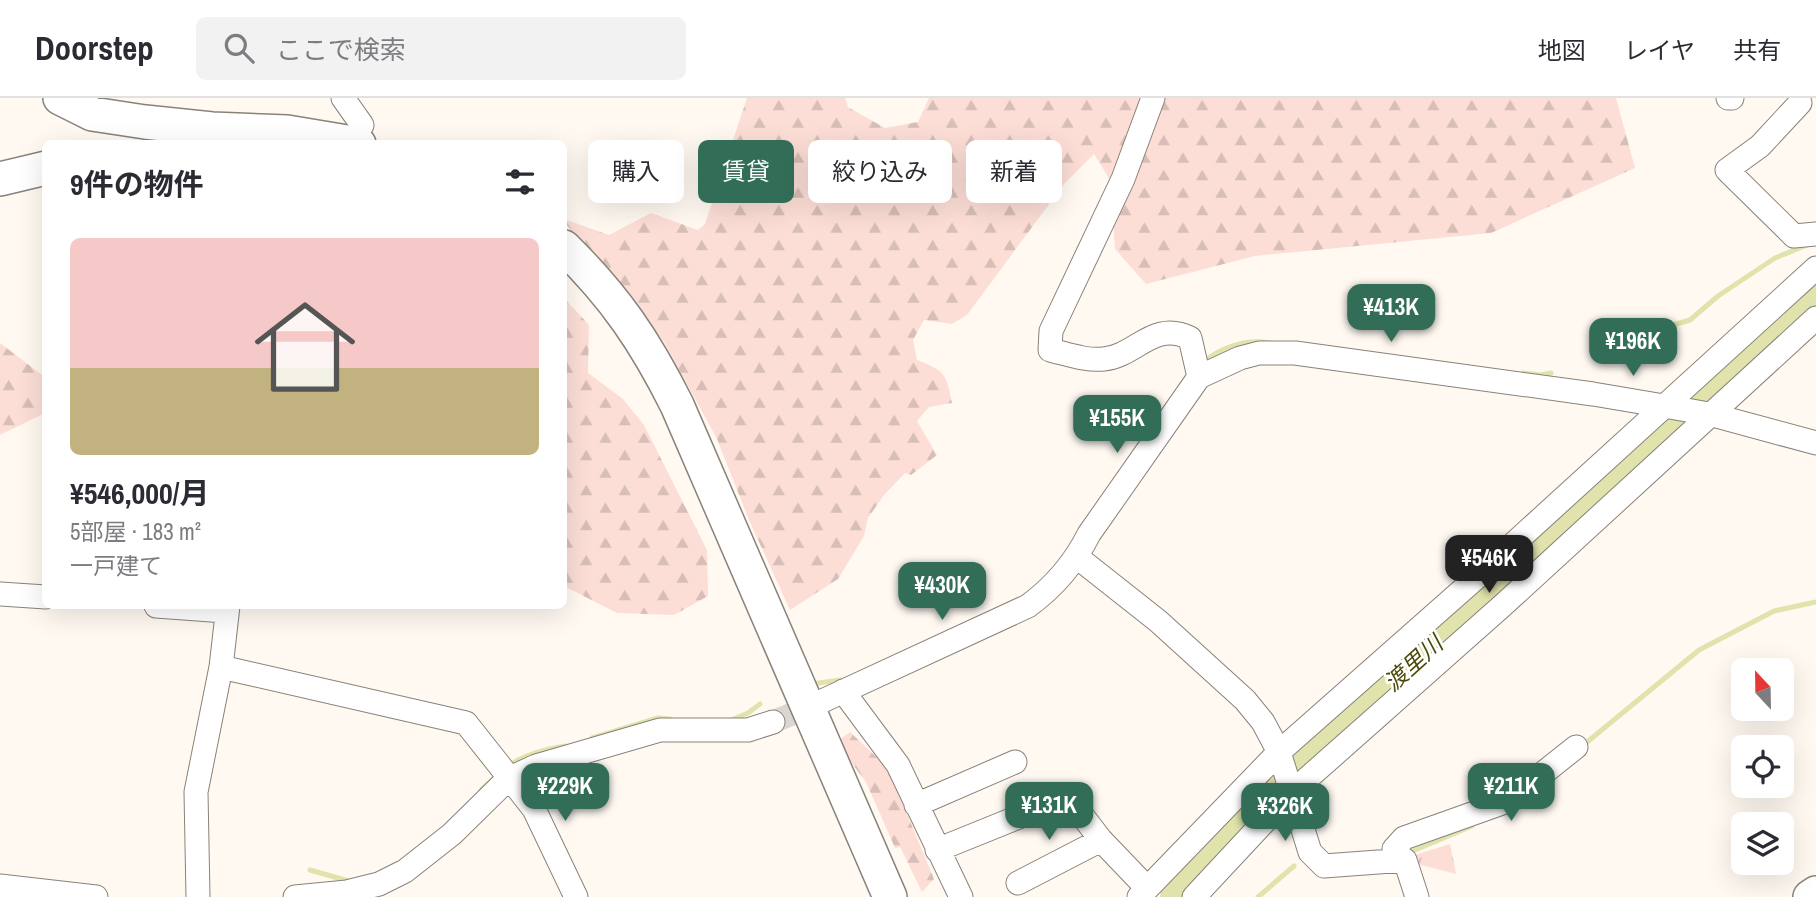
<!DOCTYPE html>
<html lang="ja">
<meta charset="utf-8">
<style>
body{margin:0;font-family:"Archivo Narrow","Noto Sans JP",sans-serif;background:#f2f2f3;color:#2b2b33;height:100vh;display:flex;flex-direction:column;font-size:26px;white-space:nowrap}
*{box-sizing:border-box;margin:0}
p{font-size:23px;color:#7c7c81}
.icon{flex:none;width:38px;height:38px;fill:none;stroke:currentColor;stroke-width:2;stroke-linecap:round;stroke-linejoin:round}
.map{position:relative;flex:1;overflow:hidden}
.details{position:absolute;left:42px;top:42px;width:525px;height:469px;display:flex;flex-direction:column;background:#fff;border-radius:10px;box-shadow:0 7px 28px #0002}
.details>*{flex:none}
.top-card{position:absolute;left:588px;top:42px;width:665px;height:63px;display:flex;gap:14px}
.needle{width:46px;rotate:338deg}
.fabs{position:absolute;left:1731px;top:560px;display:grid;gap:14px}
.fabs a{display:grid;place-items:center;width:63px;height:63px;border-radius:10px;background:#fff;box-shadow:0 7px 28px #0002;font-size:35px}
.price{position:absolute;translate:-50% -60px;padding:0 16px;border-radius:14px;background:#326d57;color:#fff;font-size:23px;line-height:46px;filter:drop-shadow(0 2px 4px #0008)}
.price::after{content:'';position:absolute;left:50%;top:42px;width:21px;height:16px;margin-left:-10px;background:inherit;clip-path:polygon(0 0,100% 0,50% 100%)}
.price.active{background:#222;color:#fff}
ul{padding:0;list-style:none}
li{display:grid;align-content:center;gap:14px;height:371px;padding:0 28px}
li span{display:grid;place-items:center;height:217px;border-radius:10px;color:#555}
li>.icon{margin-inline-start:auto}
span .icon{width:126px;height:126px;fill:#fffc;stroke-width:1}
li b{font-size:30px}
h2{display:flex;justify-content:space-between;align-items:center;height:84px;padding:0 28px;font-size:30px}
.tag{padding:0 24px;border-radius:10px;background:#fff;box-shadow:0 7px 28px #0002;font-size:24px;line-height:63px}
.tag.active{background:#326d57;color:#fff}
header{display:flex;align-items:center;gap:42px;box-sizing:border-box;height:98px;padding:0 35px;background:#fff;border-bottom:2px solid #e1e1e2}
header strong{font-size:33px}
nav{display:flex;gap:38px;margin-inline-start:auto;font-size:24px}
.search{width:490px;height:63px;background:#f2f2f3;display:flex;align-items:center;gap:18px;box-sizing:border-box;padding:0 24px;border-radius:10px;color:#7c7c81;font-size:26px}
.map>svg:first-child{display:block}
</style>
<header>
<strong>Doorstep</strong>
<div class="search"><svg class="icon" aria-label="search" viewBox="0 0 24 24"><circle cx="10" cy="10" r="6"/><path d="M15 15l6 6"/></svg>ここで検索</div>
<nav><a>地図</a><a>レイヤ</a><a>共有</a></nav>
</header>
<div class="map">
<svg width="1816" height="799" viewBox="0 0 1816 799">
<defs>
<pattern id="grass-tufts" width="24" height="20" patternUnits="userSpaceOnUse" patternTransform="scale(1.75)"><rect width="24" height="20" fill="#fcded6"/><path d="M3 7l-1-3M5 7V3M7 7l1-3M15 17l-1-3M17 17v-4M19 17l1-3" fill="none" stroke="#d7beb7"/></pattern>
<pattern id="forest-firs" width="22" height="20" patternUnits="userSpaceOnUse" patternTransform="scale(1.75)"><rect width="22" height="20" fill="#fcded6"/><path d="M5 1l3.5 6h-7zM16 11l3.5 6h-7z" fill="#d7beb7"/></pattern>
</defs>
<rect width="100%" height="100%" fill="#fff9f2"/>
<path fill="url(#grass-tufts)" d="M1450,746L1456,776L1410,764L1408,759Z"/>
<path fill="url(#forest-firs)" d="M747,0H845L848,9L885,30L918,24L929,0H1616L1635,70L1491,135L1255,158L1146,186L1115,151L1110,82L1094,56L1064,86L967,217L952,226L924,222L913,242L917,262C945,273 946,275 952,305L929,309L917,323L937,357L911,377L905,375L884,397L868,420L864,438L838,481L790,512L749,422L717,341L664,244L640,213L564,124V121L609,137L651,115L698,132L705,126Z
M564,200L589,227L588,275L623,301L644,327L707,452L708,498L674,517L617,515L564,488Z
M0,245L46,280L45,315L0,337Z
M850,634L888,670L934,781L922,794L900,749L895,750L866,684L836,644Z"/>
<g fill="none" stroke-linecap="round" stroke-linejoin="round">
<path stroke="#e0e3ab" stroke-width="5" d="M1627,248L1656,232L1690,222L1718,198L1775,160L1807,147
M1201,266C1220,250 1245,240 1270,245
M1523,275L1541,277L1551,275
M811,586L841,582
M729,623L748,615L760,606
M592,640L658,620L670,621
M1581,649L1699,552L1774,513L1816,504
M507,669C523,657 546,651 566,648
M481,692L499,675
M1408,755L1472,728
M310,772L352,784
M1258,799L1294,768"/>
<path stroke="#e0e3ab" stroke-width="30" d="M1175,799L1279,687L1816,200"/>
<path stroke="#dcd6d0" stroke-width="23" stroke-dasharray="23 11" stroke-linecap="butt" d="M773,624L818,605"/>
<g stroke="#88827a" stroke-width="25">
<path id="minor" d="M343,0L362,27
M1153,0L1123,81L1051,233L1050,252C1067,256 1086,263 1104,261C1136,258 1153,222 1190,240L1199,279
M1728,0H1732
M1800,5L1760,48L1727,72L1794,138L1816,136
M1077,459L1158,523L1245,602L1263,624L1279,654L1310,754L1324,768L1405,762L1417,799
M0,496L46,499
M156,508L225,513
M221,569L466,625L534,711L576,799
M843,593L898,667L961,799
M818,605L1028,508C1054,489 1075,464 1089,436L1199,279L1240,260L1259,255H1295L1593,296L1664,308L1709,316L1816,345
M916,707L1015,664
M937,752L1068,699L1101,742L1147,790
M1397,762L1394,751L1404,740L1508,703L1576,649
M1018,785L1101,742
M0,788L96,799
M198,799L196,694L221,569L228,508
M295,799L347,794L379,786L405,773L452,736L508,681L536,668L660,632H748L773,624
M1139,799L1279,654L1476,480L1816,170
M1194,799L1292,694L1502,508L1816,220"/>
</g>
<g stroke="#88827a" stroke-width="36">
<path id="highway" d="M60,0L92,16L145,24L212,31L287,34L359,46
M0,81L46,70
M564,149C615,199 645,243 677,307L890,799
M1810,799L1816,795"/>
</g>
<use href="#minor" stroke="#fff" stroke-width="23"/>
<use href="#highway" stroke="#fff" stroke-width="33"/>
</g>
<g text-anchor="middle" dominant-baseline="central" stroke-width="5" stroke-linejoin="round" paint-order="stroke">
<g font-size="23" font-style="italic" fill="#4b4b09" stroke="#fff">
<text transform="translate(1413 565) rotate(-42)">渡里川</text>
</g>
</g>
</svg>
<div class="fabs">
<a><svg class="needle" viewBox="-14 -14 28 28"><path d="M0-13l5 13h-10z" fill="#e53935"/><path d="M0 13l5-13h-10z" fill="#7c7c81"/></svg></a>
<a><svg class="icon" aria-label="locate" viewBox="0 0 24 24"><circle cx="12" cy="12" r="6"/><path d="M12 2v4M12 18v4M2 12h4M18 12h4"/></svg></a>
<a><svg class="icon" aria-label="layers" viewBox="0 0 24 24"><path d="M12 4l9 5-9 5-9-5zM3 14l9 5 9-5"/></svg></a>
</div>
<b class="price" style="left:1391px;top:246px">¥413K</b>
<b class="price" style="left:1633px;top:280px">¥196K</b>
<b class="price" style="left:1117px;top:357px">¥155K</b>
<b class="price active" style="left:1489px;top:497px">¥546K</b>
<b class="price" style="left:942px;top:524px">¥430K</b>
<b class="price" style="left:565px;top:725px">¥229K</b>
<b class="price" style="left:1511px;top:725px">¥211K</b>
<b class="price" style="left:1049px;top:744px">¥131K</b>
<b class="price" style="left:1285px;top:745px">¥326K</b>
<div class="top-card">
<a class="tag">購入</a>
<a class="tag active">賃貸</a>
<a class="tag">絞り込み</a>
<a class="tag">新着</a>
</div>
<section class="details">
<h2>9件の物件<svg class="icon" aria-label="filters" viewBox="0 0 24 24"><path d="M4 7h16M4 17h16"/><circle cx="9" cy="7" r="2"/><circle cx="15" cy="17" r="2"/></svg></h2>
<ul>
<li><span style="background:linear-gradient(#f6c9c9 60%,#c2b280 0)"><svg class="icon" aria-label="home" viewBox="0 0 24 24"><path d="M3 11l9-7 9 7M6 9v11h12V9"/></svg></span><div><b>¥546,000/月</b><p>5部屋 · 183 m²</p><p>一戸建て</p></div></li>
</ul>
</section>
</div>
